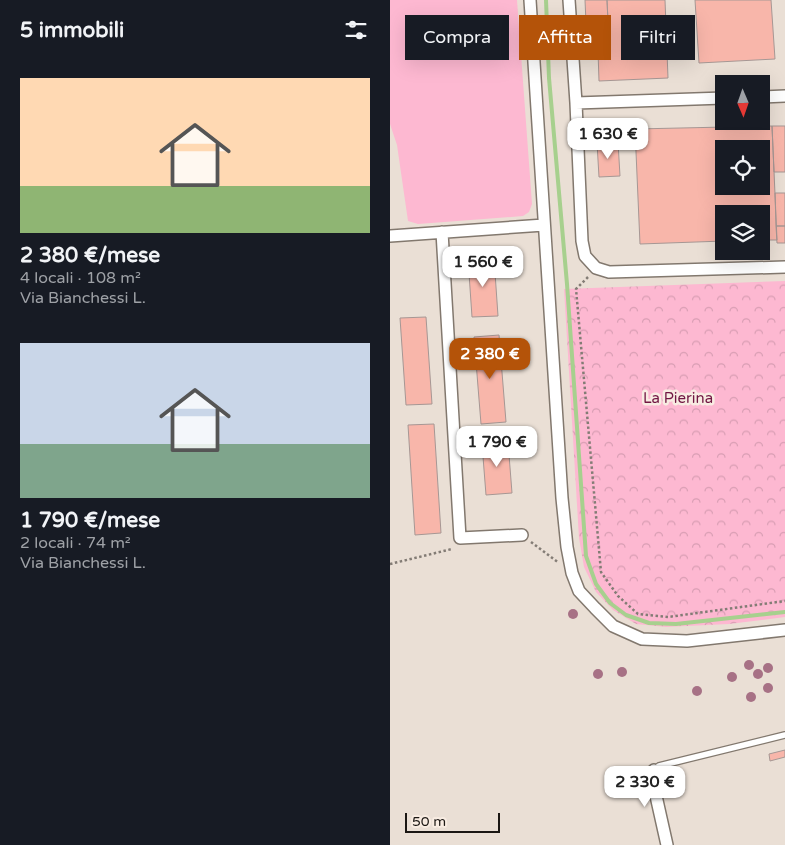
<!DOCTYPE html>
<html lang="it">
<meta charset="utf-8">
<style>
body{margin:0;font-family:"Varela Round",sans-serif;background:#20242c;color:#f1f3f6;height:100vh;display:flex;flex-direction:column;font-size:19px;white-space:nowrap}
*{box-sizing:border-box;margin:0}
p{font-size:16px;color:#9ea1a6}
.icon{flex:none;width:28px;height:28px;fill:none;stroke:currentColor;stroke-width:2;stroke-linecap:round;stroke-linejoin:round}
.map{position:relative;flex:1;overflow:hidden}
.drawer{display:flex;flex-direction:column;background:#171b24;width:390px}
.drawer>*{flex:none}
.hud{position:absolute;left:15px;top:15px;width:305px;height:45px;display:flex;gap:10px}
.needle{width:32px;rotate:178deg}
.controls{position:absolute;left:325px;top:75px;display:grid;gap:10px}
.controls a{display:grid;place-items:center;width:55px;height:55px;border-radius:0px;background:#171b24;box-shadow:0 5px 20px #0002;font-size:25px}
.scale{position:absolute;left:15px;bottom:12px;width:95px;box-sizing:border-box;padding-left:5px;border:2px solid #1b1713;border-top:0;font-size:14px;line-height:18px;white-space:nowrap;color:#1b1713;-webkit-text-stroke:4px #f8ece2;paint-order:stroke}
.price{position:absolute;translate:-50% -42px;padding:0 11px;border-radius:10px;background:#fff;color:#222;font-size:16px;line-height:32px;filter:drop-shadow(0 1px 2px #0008)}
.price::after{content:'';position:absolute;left:50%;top:30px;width:15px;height:11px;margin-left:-8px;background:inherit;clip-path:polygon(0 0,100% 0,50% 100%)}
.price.on{background:#b45309;color:#fff}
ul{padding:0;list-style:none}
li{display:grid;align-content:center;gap:10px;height:265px;padding:0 20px}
li span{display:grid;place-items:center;height:155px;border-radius:0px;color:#555}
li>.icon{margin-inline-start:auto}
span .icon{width:90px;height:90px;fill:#fffc;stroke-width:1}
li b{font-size:21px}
h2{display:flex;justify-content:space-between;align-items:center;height:60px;padding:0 20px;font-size:21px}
.tag{padding:0 18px;border-radius:0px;background:#171b24;box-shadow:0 5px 20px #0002;font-size:18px;line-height:45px}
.tag.on{background:#b45309;color:#fff}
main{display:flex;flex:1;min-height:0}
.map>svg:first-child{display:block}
</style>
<main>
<section class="drawer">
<h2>5 immobili<svg class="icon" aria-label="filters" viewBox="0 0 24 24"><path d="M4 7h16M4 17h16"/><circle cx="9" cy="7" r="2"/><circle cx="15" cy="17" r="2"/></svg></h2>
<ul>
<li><span style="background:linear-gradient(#ffd9b3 70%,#8fb573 0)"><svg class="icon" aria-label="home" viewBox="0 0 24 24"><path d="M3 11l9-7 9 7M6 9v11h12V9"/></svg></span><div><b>2 380 €/mese</b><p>4 locali · 108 m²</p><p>Via Bianchessi L.</p></div></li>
<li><span style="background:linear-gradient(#c9d6e8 65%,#7fa58c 0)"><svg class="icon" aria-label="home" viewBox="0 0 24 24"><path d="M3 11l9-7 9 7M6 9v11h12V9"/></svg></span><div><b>1 790 €/mese</b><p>2 locali · 74 m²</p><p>Via Bianchessi L.</p></div></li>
</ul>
</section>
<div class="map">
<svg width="395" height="845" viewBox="0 0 395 845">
<defs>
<pattern id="park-crowns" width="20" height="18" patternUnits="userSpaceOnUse" patternTransform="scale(1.25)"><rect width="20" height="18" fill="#fdb8d1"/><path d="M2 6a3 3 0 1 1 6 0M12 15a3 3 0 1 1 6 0" fill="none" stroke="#d89db3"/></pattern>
</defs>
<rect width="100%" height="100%" fill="#eadfd5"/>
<path fill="#fdb8d1" d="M0,0H127L142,204L139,212L133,216L28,224L18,221L7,145L0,124Z"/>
<path fill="url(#park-crowns)" d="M395,281V617L339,624L276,627L246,624L223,610L206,592L194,567L189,538L174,289Z"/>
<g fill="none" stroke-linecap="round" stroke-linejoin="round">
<path stroke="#a7d08e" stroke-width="4" d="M156,0L159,78L177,284L196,556L206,584L220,603L236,615L259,623L286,624L395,612"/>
</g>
<path fill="#f8b6aa" stroke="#a69794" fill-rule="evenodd" d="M195,0H217L218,22L196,23Z
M217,0H275L278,78L209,81L207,22H218Z
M305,0H381L385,59L309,63Z
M382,126H395V172H384Z
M382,126L387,240H371V214H334V241L250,244L245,129ZM334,149H371V186H334Z
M228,142L230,176L209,177L207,143Z
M385,193H395V226H386Z
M386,226H395V243H387Z
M104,258L108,316L82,317L78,259Z
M36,317L42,404L16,405L10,318Z
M109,335L116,422L91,424L84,337Z
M44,424L51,533L25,535L18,425Z
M118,442L122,493L96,495L92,444Z
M395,750V757L380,761L379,754Z"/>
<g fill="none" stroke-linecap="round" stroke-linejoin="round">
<g stroke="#82786e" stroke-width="8">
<path id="service" d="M264,770L269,766L395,735"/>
</g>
<g stroke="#82786e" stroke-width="14">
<path id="minor" d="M140,0L172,498L177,547L182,573L189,591L205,608L223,626L252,639L297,641L395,630
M179,0L186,103L192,241L195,256L206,268L219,272L395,267
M371,97L395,96
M186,103L334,98
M52,232L70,538L132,535
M0,236L154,225
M264,770L262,778L277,845"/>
</g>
<path stroke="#837c75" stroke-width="2.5" stroke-dasharray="2.5 2.5" stroke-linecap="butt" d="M198,277L186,289L211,572L228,596L248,614L278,617L395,601
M141,542L169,563
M0,564L62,549"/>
<use href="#service" stroke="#fff" stroke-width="5.5"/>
<use href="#minor" stroke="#fff" stroke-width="11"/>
</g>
<g fill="#a77185">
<circle cx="183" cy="614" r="5"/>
<circle cx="359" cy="665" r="5"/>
<circle cx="378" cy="668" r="5"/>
<circle cx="232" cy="672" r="5"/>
<circle cx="208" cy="674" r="5"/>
<circle cx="368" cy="674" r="5"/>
<circle cx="342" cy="677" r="5"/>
<circle cx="378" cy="688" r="5"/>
<circle cx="307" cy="691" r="5"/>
<circle cx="361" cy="697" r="5"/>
</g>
<g text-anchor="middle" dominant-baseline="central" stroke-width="5" stroke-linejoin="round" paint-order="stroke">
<g font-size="15" fill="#711743" stroke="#f8ece2">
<text x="288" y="398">La Pierina</text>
</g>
</g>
</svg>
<div class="controls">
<a><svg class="needle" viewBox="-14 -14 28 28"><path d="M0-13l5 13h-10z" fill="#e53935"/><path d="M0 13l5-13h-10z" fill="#9ea1a6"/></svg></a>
<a><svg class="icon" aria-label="locate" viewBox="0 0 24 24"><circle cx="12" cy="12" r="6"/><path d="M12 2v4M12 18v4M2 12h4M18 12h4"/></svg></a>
<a><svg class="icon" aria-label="layers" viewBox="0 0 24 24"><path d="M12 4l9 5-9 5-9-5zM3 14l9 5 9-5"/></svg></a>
</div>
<div class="scale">50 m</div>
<b class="price" style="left:218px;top:160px">1 630 €</b>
<b class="price" style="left:93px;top:288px">1 560 €</b>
<b class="price on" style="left:100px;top:380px">2 380 €</b>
<b class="price" style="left:107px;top:468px">1 790 €</b>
<b class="price" style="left:255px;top:808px">2 330 €</b>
<div class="hud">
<a class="tag">Compra</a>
<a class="tag on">Affitta</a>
<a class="tag">Filtri</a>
</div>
</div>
</main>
